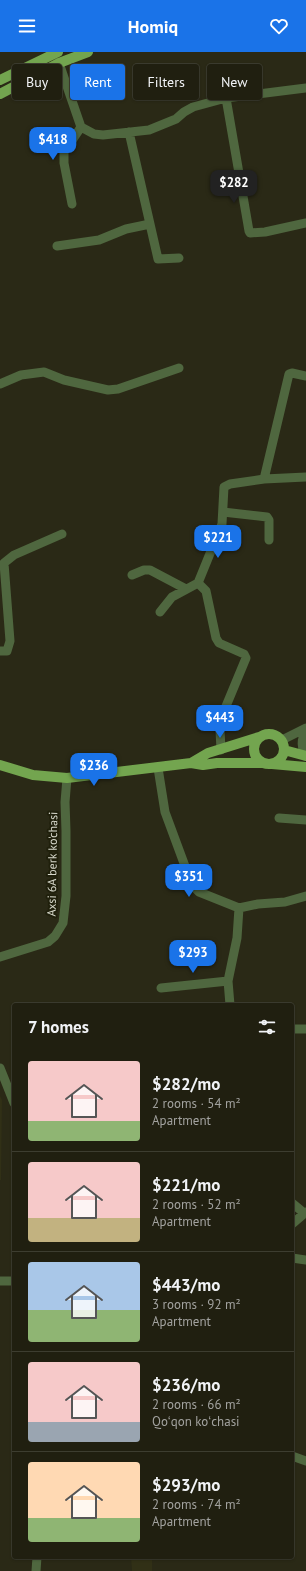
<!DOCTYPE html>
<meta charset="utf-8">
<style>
body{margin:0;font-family:"PT Sans",sans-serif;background:#2d2c1e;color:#f1f3f6;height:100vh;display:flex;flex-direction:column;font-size:15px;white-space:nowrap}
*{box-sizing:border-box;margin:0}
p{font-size:13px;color:#a2a29f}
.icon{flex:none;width:22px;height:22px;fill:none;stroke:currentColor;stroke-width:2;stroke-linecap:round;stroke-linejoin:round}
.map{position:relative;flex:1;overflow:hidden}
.panel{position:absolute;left:12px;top:951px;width:282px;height:556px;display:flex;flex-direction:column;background:#201f10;border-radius:4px;box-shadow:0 1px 3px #0004,0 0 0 1px #3d3d30}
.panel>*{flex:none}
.guide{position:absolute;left:12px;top:12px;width:282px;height:36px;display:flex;gap:8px}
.price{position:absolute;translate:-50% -34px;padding:0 9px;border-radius:8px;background:#1a73e8;color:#fff;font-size:13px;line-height:26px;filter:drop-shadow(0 1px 2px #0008)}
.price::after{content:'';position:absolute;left:50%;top:24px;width:12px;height:9px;margin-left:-6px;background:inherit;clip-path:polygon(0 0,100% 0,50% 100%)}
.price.active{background:#222;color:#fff}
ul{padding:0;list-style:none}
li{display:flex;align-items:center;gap:12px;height:100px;padding:0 16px}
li+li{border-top:1px solid #3d3d30}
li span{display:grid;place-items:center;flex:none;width:112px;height:80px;border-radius:4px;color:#555}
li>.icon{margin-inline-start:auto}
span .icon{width:48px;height:48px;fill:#fffc;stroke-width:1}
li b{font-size:17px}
h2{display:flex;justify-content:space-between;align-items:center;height:48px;padding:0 16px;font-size:17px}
.chip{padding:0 14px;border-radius:4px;background:#201f10;box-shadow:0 1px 3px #0004,0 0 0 1px #3d3d30;font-size:14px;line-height:36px}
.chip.active{background:#1a73e8;color:#fff}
header{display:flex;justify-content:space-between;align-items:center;height:52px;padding:0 16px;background:#1a73e8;color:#fff;font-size:18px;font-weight:700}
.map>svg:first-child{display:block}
</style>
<header><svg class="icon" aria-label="menu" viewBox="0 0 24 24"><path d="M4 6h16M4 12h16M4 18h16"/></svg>Homiq<svg class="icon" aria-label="heart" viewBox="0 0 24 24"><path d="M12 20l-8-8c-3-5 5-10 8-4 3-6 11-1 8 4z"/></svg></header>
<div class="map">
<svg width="306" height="1519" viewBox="0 0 306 1519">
<rect width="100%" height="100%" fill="#2a2916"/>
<path fill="#313016" d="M0,1044L2,1048L1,1128H0Z
M131,1505H152V1519H132Z"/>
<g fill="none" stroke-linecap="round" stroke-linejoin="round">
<path stroke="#4f673f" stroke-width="9" d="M59,11L81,75L94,82L103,83L149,78L176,67L184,60L193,55L226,46L306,36
M226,46L249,179L250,181L265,180L306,171
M72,152L64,111V96L73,87L81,75
M150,172L158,207L179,206
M57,194L99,188L126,177L150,172L129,80
M0,332L21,323L44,320L64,328L108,338L118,337L179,316
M264,427L306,425
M223,460L267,465L269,468V488
M132,523L144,518H150L186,537
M160,560L172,545L198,531
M0,599H7L10,589L4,511L14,503L62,482
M282,688L306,676
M221,698L220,678L224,659L246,606L244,602L219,591L216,586L206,539L198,531L222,472L224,435L230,432L264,427L289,322L292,321L306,324
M305,704C301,695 301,687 306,679
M158,716L165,760L192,833L199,840L239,856L237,886L228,929L230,953
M279,766L306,768
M239,856L258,852L285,850L306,844
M0,905L48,890L55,884L63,871L66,844V779L65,750L67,726
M161,936L228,929
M292,977H306
M0,1016L14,1051
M292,1151L304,1161
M292,1172L306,1160
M292,1206L306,1208
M0,1229H14
M292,1404L306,1409
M36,1519L37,1505"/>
<path stroke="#73a54f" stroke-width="10" d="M0,28L58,0
M0,42L59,11L88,0
M254 697a15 15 0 1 1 30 0a15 15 0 1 1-30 0Z
M284,698L306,704
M191,711L208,701L259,685
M272,712L306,715
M0,713L33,723L67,726L191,711L203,713L217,711H263"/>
</g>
<g text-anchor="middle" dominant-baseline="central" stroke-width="4" stroke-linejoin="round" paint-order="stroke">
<g font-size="12" fill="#d7d8cb" stroke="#20200c">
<text transform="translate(52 812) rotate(-89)">Axsi 6А berk ko'chasi</text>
</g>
</g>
</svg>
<b class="price" style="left:53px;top:109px">$418</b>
<b class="price active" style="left:234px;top:152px">$282</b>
<b class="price" style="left:218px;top:507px">$221</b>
<b class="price" style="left:220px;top:687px">$443</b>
<b class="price" style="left:94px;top:735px">$236</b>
<b class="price" style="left:189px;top:846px">$351</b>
<b class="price" style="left:193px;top:922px">$293</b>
<div class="guide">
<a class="chip">Buy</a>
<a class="chip active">Rent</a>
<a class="chip">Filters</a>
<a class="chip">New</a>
</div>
<section class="panel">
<h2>7 homes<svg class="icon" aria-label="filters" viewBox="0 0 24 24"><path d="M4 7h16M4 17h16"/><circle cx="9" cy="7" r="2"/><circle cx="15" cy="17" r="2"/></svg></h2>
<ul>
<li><span style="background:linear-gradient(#f6c9c9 75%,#8fb573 0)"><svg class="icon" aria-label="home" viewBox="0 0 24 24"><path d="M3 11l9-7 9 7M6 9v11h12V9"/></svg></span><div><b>$282/mo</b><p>2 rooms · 54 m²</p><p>Apartment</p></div></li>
<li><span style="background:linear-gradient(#f6c9c9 70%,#c2b280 0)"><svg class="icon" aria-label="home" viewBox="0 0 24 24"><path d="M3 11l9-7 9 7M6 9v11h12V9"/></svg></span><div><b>$221/mo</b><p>2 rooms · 52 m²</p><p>Apartment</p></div></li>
<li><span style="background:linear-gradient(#a9c7e8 60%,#8fb573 0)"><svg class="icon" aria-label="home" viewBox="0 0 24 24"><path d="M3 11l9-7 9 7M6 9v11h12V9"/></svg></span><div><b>$443/mo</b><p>3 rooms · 92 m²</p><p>Apartment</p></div></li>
<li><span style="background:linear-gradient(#f6c9c9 75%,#9aa5b1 0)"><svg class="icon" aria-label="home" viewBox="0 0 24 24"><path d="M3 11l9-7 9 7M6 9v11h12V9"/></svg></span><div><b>$236/mo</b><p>2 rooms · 66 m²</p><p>Qoʻqon koʻchasi</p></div></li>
<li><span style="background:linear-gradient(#ffd9b3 70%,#8fb573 0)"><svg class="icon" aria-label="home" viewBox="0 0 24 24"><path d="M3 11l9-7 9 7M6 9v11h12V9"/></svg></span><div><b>$293/mo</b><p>2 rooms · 74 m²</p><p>Apartment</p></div></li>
</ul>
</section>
</div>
